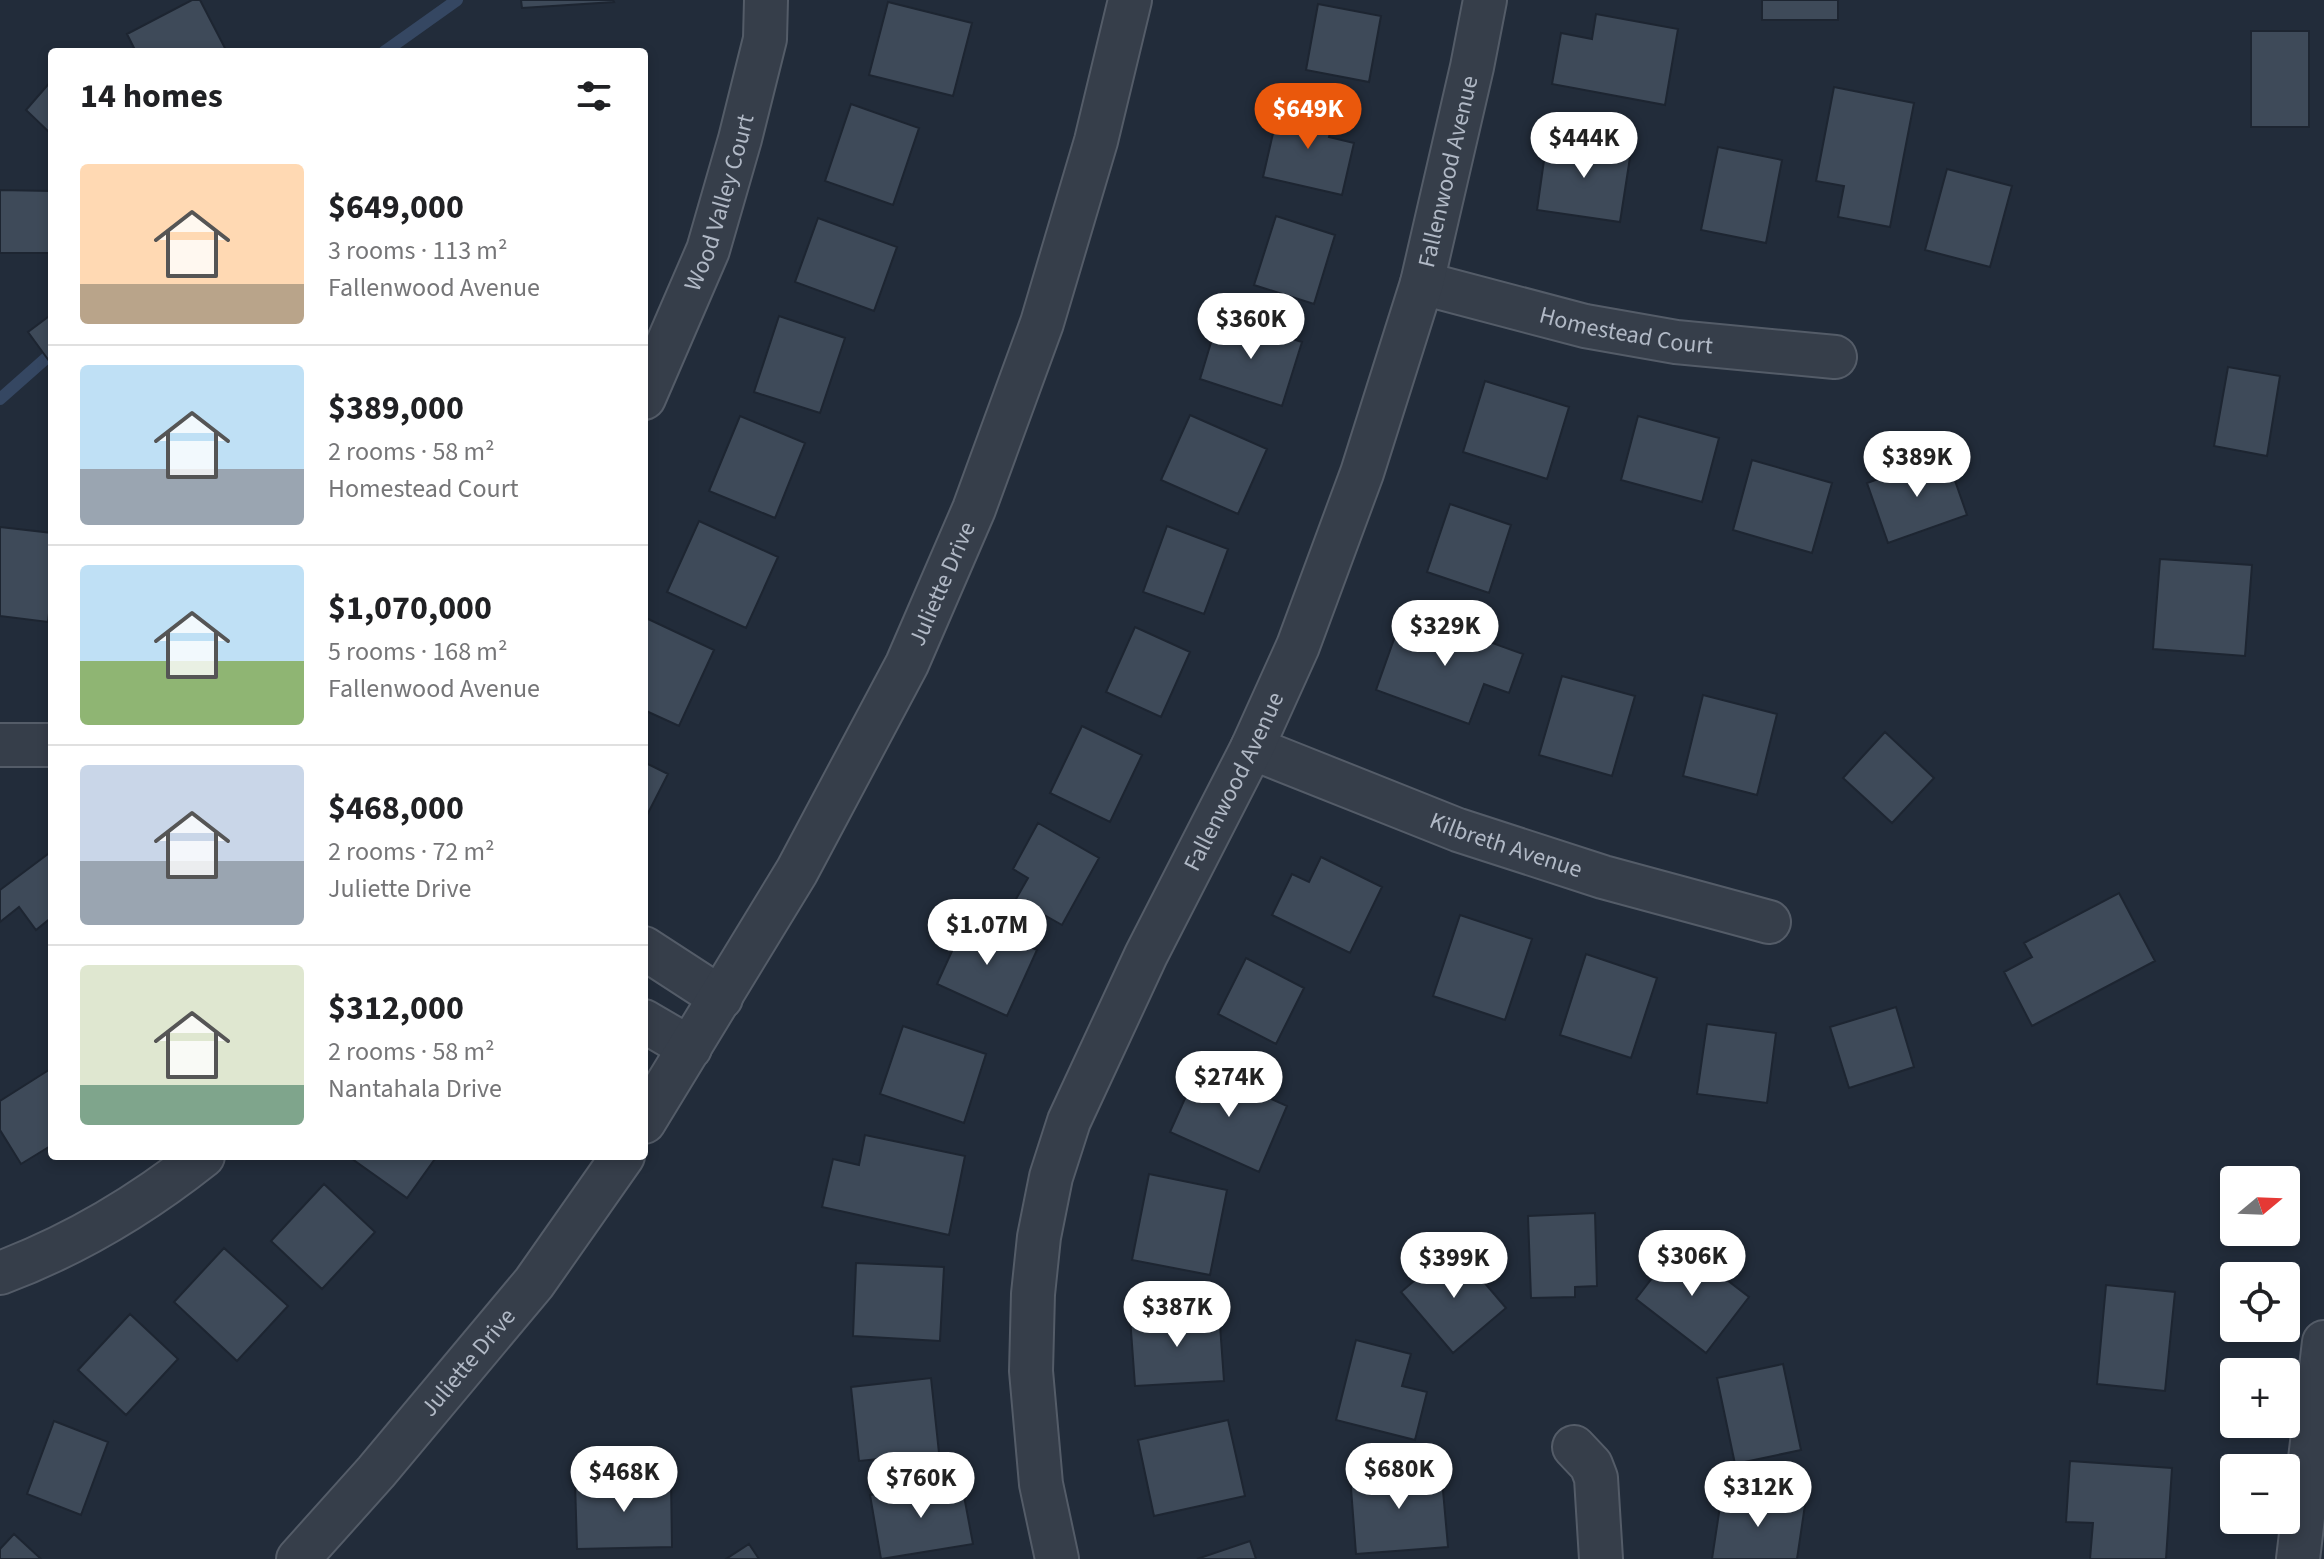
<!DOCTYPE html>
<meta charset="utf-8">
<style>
body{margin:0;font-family:"Source Sans 3",sans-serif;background:#f2f2f2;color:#202124;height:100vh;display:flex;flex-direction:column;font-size:30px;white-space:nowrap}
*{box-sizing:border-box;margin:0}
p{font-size:26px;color:#757577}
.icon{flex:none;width:44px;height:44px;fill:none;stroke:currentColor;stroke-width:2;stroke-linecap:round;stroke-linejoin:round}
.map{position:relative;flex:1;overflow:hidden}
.details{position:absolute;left:48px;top:48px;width:600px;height:1112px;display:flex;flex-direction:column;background:#fff;border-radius:8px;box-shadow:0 4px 12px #0003}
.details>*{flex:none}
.needle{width:52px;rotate:71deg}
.tools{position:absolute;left:2220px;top:1166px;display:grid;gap:16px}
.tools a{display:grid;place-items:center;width:80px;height:80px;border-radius:8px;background:#fff;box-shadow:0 4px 12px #0003;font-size:40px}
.price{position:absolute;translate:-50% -68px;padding:0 18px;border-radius:28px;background:#fff;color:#222;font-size:26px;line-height:52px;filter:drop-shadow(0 2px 4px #0008)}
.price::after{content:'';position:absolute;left:50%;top:48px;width:24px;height:18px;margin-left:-12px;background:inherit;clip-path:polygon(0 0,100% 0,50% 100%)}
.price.selected{background:#ea580c;color:#fff}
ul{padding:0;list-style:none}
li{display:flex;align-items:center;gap:24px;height:200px;padding:0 32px}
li+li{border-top:2px solid #e0e0e0}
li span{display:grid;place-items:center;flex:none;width:224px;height:160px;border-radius:8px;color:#555}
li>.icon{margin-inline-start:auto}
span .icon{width:96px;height:96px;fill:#fffc;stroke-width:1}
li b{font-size:34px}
h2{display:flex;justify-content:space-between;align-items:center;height:96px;padding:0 32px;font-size:34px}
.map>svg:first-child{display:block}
</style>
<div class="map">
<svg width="2324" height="1559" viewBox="0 0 2324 1559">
<rect width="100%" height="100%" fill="#222c3a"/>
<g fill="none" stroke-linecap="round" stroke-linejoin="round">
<path stroke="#354762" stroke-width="12" d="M384,52L457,0
M0,399L52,353"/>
</g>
<path fill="#3e4a59" stroke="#1d2531" stroke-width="2" d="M192,0H200L227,52H136L127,34Z
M521,0H613L614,2L522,8Z
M1762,0H1838V20H1762Z
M888,2L972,23L953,96L869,75Z
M1318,4L1381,16L1369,82L1306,70Z
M1596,14L1678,29L1665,105L1552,84L1561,33L1592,39Z
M2251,31H2309V127H2251Z
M52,80V135L26,110Z
M1834,87L1914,103L1890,227L1838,217L1844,186L1816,181Z
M1280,103L1335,115L1329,137L1354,143L1342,195L1263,177Z
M851,104L919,128L893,205L825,181Z
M1547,139L1631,151L1620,222L1537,210Z
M1718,147L1782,160L1766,243L1701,230Z
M1947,169L2012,186L1990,267L1925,250Z
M0,190L52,191V253H0Z
M1276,216L1335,235L1314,304L1254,285Z
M818,218L897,247L874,311L795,282Z
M52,314V365L28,332Z
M779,316L845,338L820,413L754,392Z
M1219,316L1302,342L1282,406L1200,379Z
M2228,367L2280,376L2267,456L2214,446Z
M1485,381L1569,407L1547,479L1463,452Z
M1190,415L1267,449L1238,514L1161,480Z
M740,416L805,443L775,518L709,491Z
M1638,416L1719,438L1702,502L1621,480Z
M1946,455L1967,515L1888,543L1867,483Z
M1752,460L1832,483L1812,553L1733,530Z
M1450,504L1511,525L1489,593L1427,572Z
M699,521L778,557L746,628L667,592Z
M1167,526L1228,549L1204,614L1143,592Z
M0,527L52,533V587L48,622L0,616Z
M2160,559L2252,565L2245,656L2153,649Z
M1404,611L1523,654L1509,693L1484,684L1469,724L1376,690Z
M646,618L714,650L679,726L644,710Z
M1135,627L1190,652L1161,717L1106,692Z
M1562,676L1635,696L1612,776L1539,755Z
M1703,695L1777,714L1757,795L1683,776Z
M1082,726L1142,755L1110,822L1050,793Z
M1885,732L1934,778L1892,823L1843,778Z
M644,762L668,774L644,821Z
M1038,823L1099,858L1062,925L1016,899L1028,878L1013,869Z
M52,851V917L36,930L19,907L0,922V890Z
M1321,857L1382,887L1350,953L1272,915L1292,874L1309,882Z
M2119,893L2155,961L2032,1026L2004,972L2032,957L2024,943Z
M1460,915L1532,939L1505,1020L1433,996Z
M967,918L1037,950L1007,1016L937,984Z
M1586,954L1657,978L1631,1058L1560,1035Z
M1246,958L1304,988L1276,1044L1218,1014Z
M1896,1007L1914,1067L1849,1088L1830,1027Z
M1707,1024L1776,1033L1767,1103L1697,1094Z
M903,1026L986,1054L964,1123L880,1094Z
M1199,1067L1287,1106L1259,1172L1170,1132Z
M52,1068V1145L21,1164L0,1130V1101Z
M865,1135L965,1156L949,1235L822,1207L833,1159L859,1165Z
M348,1156H437L407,1198Z
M1149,1174L1227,1190L1210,1275L1132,1260Z
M324,1184L375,1232L322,1289L271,1241Z
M1595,1213L1597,1286L1575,1287V1297L1531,1298L1528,1216Z
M1679,1243L1749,1297L1706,1353L1636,1299Z
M1454,1247L1506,1308L1453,1353L1401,1292Z
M224,1248L288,1306L237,1361L174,1302Z
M856,1263L944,1267L940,1341L853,1336Z
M2106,1285L2175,1292L2165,1391L2097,1384Z
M1219,1311L1224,1381L1135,1386L1130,1317Z
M130,1314L178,1359L126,1415L78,1370Z
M1356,1340L1411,1354L1402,1386L1427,1392L1415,1440L1336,1420Z
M1783,1364L1801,1450L1735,1464L1717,1378Z
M931,1378L939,1453L859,1461L851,1387Z
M1228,1420L1245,1496L1154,1516L1138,1440Z
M54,1421L108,1442L81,1515L27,1494Z
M2070,1461L2172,1468L2166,1559H2090L2093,1523L2066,1522Z
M1441,1468L1448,1547L1356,1554L1350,1475Z
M671,1479L672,1547L577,1549L575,1481Z
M961,1480L973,1544L881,1559L870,1495Z
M1722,1493L1805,1505L1797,1559H1712Z
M14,1534L41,1559H0V1549Z
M1250,1541L1256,1559H1197Z
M749,1544L759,1559H726Z"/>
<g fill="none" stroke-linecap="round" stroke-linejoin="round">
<g stroke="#545c68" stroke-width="46">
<g id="minor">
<path id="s1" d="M1422,283L1585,326L1676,342L1835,357"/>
<path id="s2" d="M644,398L708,250L740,139L765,39L766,0"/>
<path d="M0,745H52"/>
<path id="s3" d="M1252,748L1458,830L1603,877L1769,922"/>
<path d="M644,948L721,998"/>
<path d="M644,1021L690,1048"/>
<path id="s4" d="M644,1122L797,871L907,664L974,509L1042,323L1096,141L1130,0"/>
<path d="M0,1273C75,1245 140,1206 203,1156"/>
<path d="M1574,1447L1591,1465L1596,1478L1601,1559"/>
<path id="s5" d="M298,1559L376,1472L534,1283L623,1156"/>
<path id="s6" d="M1057,1559L1041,1484L1031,1371L1033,1294L1039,1237L1051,1177L1069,1121L1146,955L1252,748L1298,646L1362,473L1422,283L1472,67L1485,0"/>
<path d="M2298,1559L2324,1342"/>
</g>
</g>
<use href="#minor" stroke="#363e4a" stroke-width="42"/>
</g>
<g text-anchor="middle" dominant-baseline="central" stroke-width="6" stroke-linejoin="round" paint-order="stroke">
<g font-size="24" fill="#b1b9c6" stroke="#1b232f">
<text stroke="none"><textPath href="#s6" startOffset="1470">Fallenwood Avenue</textPath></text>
<text stroke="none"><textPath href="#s2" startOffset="210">Wood Valley Court</textPath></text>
<text stroke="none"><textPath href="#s1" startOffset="210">Homestead Court</textPath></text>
<text stroke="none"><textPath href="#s4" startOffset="616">Juliette Drive</textPath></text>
<text stroke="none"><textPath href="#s6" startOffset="822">Fallenwood Avenue</textPath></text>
<text stroke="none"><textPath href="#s3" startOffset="272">Kilbreth Avenue</textPath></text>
<text stroke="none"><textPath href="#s5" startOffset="260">Juliette Drive</textPath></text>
</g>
</g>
</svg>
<div class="tools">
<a><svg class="needle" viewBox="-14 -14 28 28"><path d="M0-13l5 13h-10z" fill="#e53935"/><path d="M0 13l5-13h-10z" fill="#757577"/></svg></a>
<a><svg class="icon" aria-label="locate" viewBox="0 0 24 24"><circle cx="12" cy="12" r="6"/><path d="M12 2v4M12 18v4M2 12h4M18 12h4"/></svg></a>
<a>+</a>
<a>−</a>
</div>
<b class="price selected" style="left:1308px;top:151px">$649K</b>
<b class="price" style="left:1584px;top:180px">$444K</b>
<b class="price" style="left:1251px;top:361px">$360K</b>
<b class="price" style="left:1917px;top:499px">$389K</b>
<b class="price" style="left:1445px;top:668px">$329K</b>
<b class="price" style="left:987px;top:967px">$1.07M</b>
<b class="price" style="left:1229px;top:1119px">$274K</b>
<b class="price" style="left:1692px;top:1298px">$306K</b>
<b class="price" style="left:1454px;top:1300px">$399K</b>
<b class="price" style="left:1177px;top:1349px">$387K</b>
<b class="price" style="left:1399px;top:1511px">$680K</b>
<b class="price" style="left:624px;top:1514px">$468K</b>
<b class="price" style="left:921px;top:1520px">$760K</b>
<b class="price" style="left:1758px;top:1529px">$312K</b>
<section class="details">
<h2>14 homes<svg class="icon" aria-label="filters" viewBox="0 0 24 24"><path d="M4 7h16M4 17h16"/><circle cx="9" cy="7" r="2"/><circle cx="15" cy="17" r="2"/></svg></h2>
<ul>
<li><span style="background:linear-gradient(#ffd9b3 75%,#b9a48a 0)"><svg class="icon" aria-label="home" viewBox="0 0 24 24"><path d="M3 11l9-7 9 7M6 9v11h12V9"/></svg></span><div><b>$649,000</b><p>3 rooms · 113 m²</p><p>Fallenwood Avenue</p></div></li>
<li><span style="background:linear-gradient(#bfe0f5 65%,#9aa5b1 0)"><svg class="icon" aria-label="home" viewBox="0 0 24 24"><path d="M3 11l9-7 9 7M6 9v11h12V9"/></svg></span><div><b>$389,000</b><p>2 rooms · 58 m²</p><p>Homestead Court</p></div></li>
<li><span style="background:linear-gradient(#bfe0f5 60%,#8fb573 0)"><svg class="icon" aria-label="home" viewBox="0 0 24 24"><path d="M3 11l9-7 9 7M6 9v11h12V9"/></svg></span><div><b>$1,070,000</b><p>5 rooms · 168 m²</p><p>Fallenwood Avenue</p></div></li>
<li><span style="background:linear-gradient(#c9d6e8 60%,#9aa5b1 0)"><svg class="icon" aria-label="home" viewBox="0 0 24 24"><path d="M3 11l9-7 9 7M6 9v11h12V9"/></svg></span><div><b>$468,000</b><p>2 rooms · 72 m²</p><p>Juliette Drive</p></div></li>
<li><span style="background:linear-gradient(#dfe7d0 75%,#7fa58c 0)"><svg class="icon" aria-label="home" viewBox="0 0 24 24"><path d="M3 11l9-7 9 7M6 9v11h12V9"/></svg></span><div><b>$312,000</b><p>2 rooms · 58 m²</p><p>Nantahala Drive</p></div></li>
</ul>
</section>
</div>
